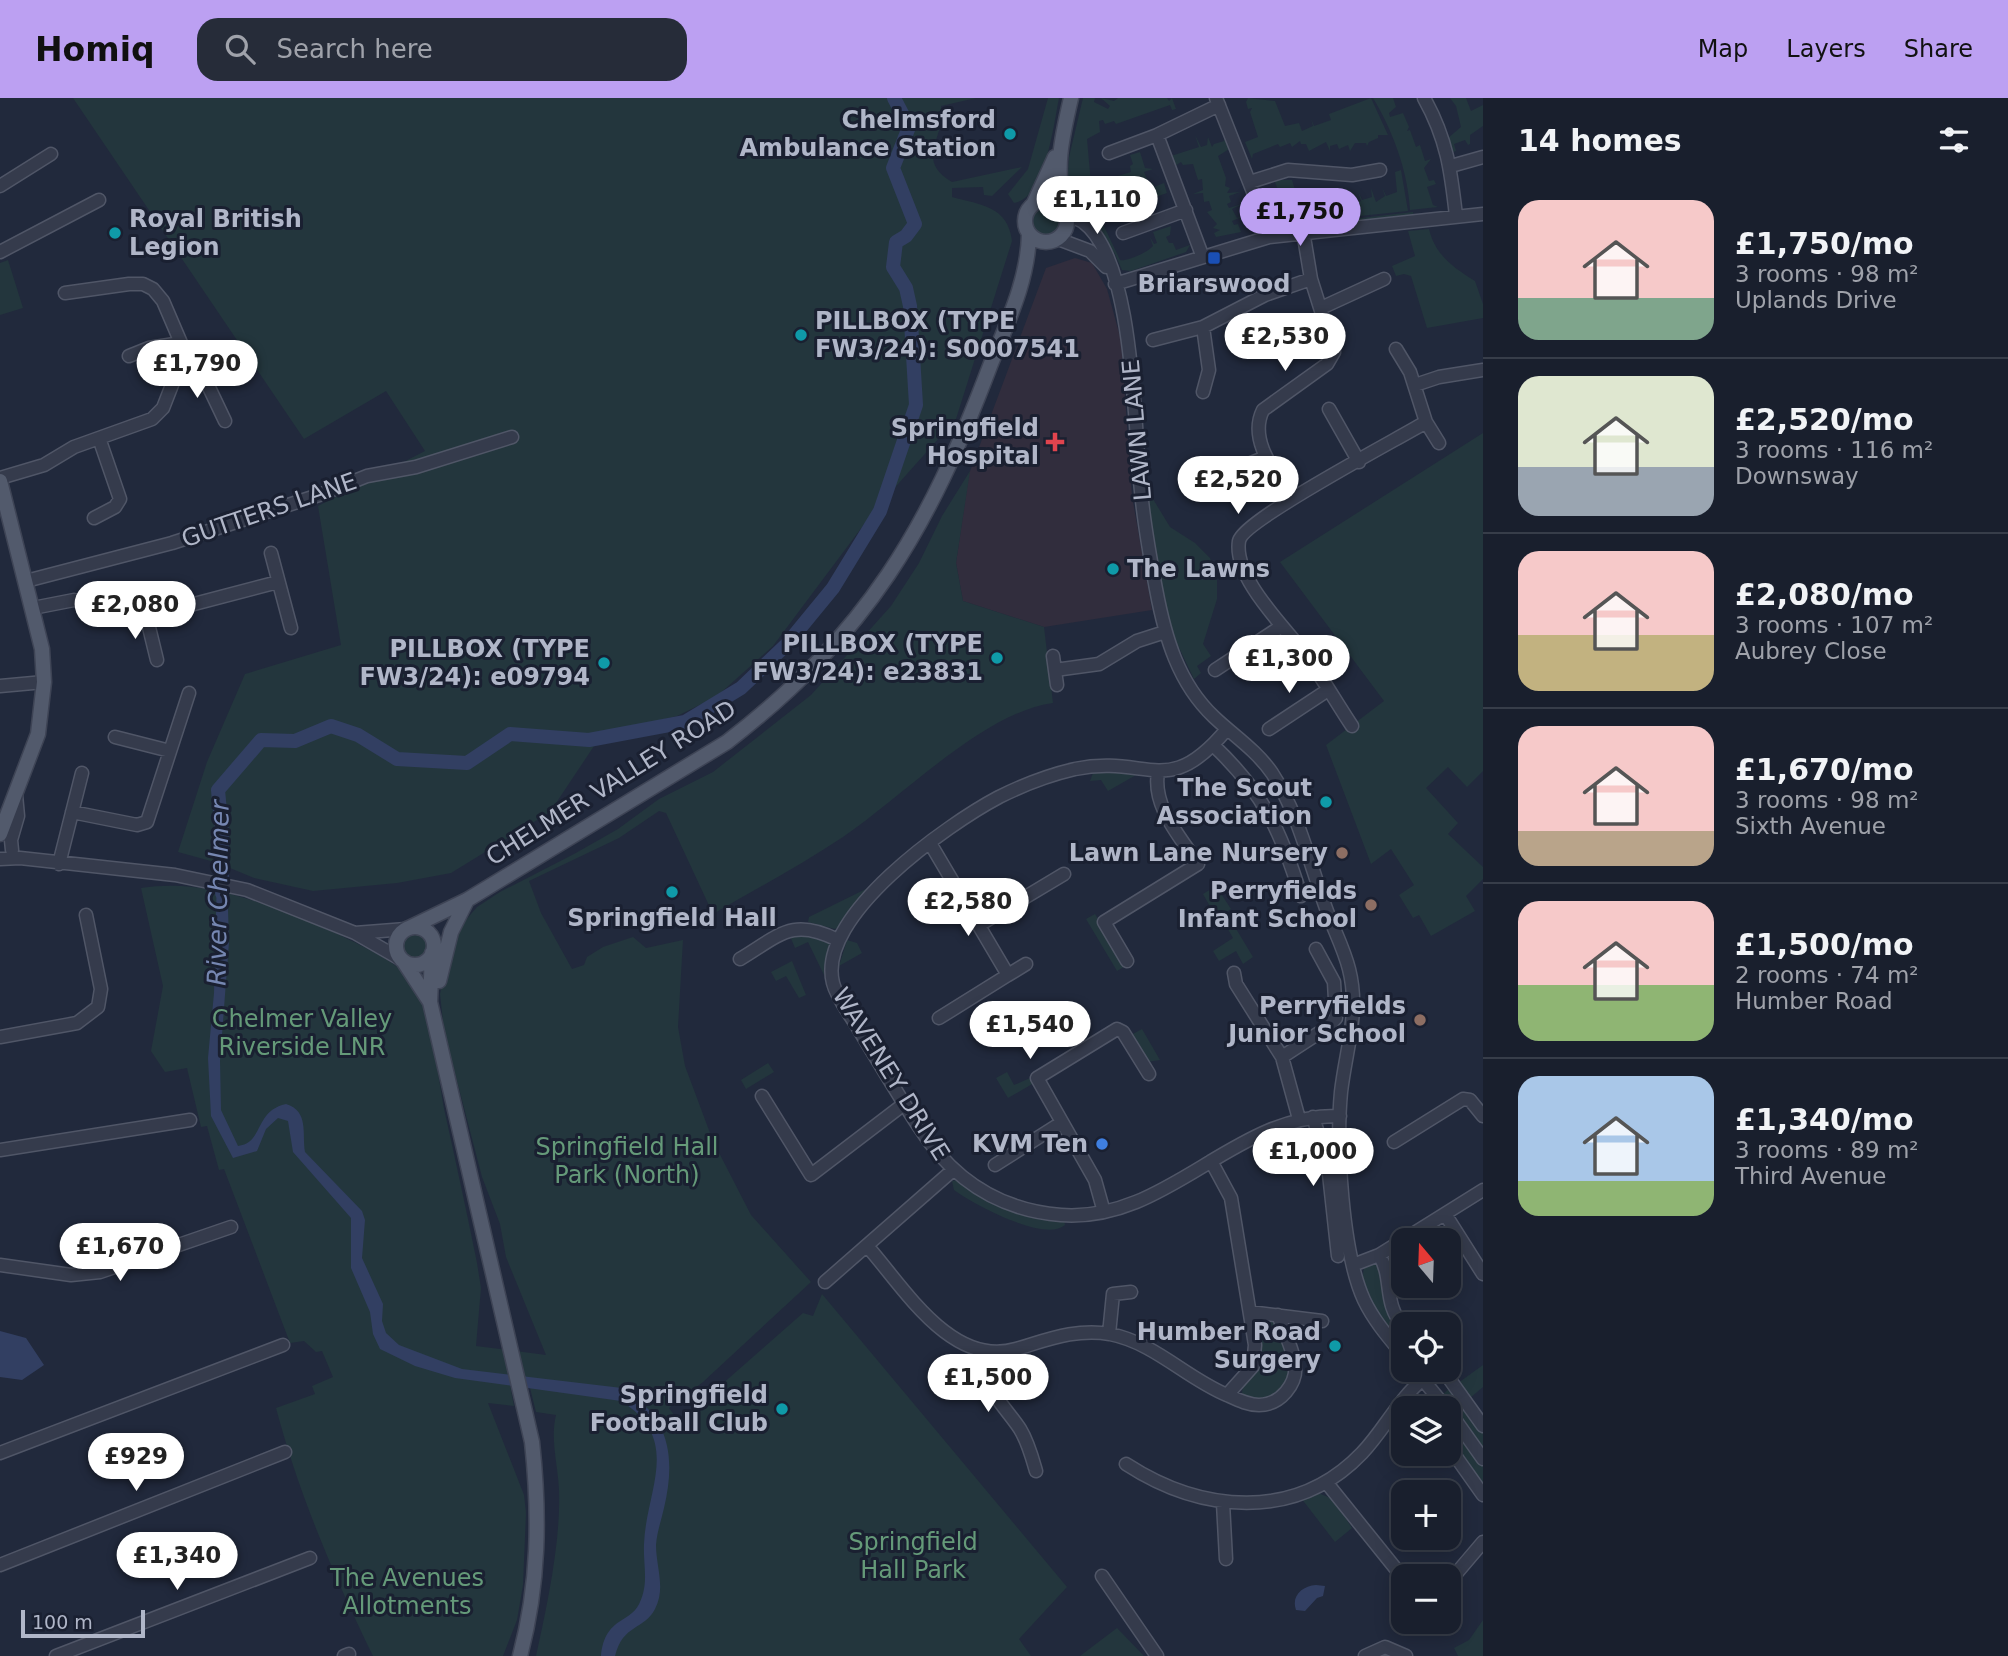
<!DOCTYPE html>
<meta charset="utf-8">
<style>
body{margin:0;font-family:"DejaVu Sans",sans-serif;background:#262c39;color:#f1f3f6;height:100vh;display:flex;flex-direction:column;font-size:26px;white-space:nowrap}
*{box-sizing:border-box;margin:0}
p{font-size:23px;color:#9fa2aa}
.icon{flex:none;width:38px;height:38px;fill:none;stroke:currentColor;stroke-width:2;stroke-linecap:round;stroke-linejoin:round}
.map{position:relative;flex:1;overflow:hidden}
.side{display:flex;flex-direction:column;background:#191f2d;width:525px}
.side>*{flex:none}
.needle{width:46px;rotate:341deg}
.tools{position:absolute;left:1391px;top:1130px;display:grid;gap:14px}
.tools a{display:grid;place-items:center;width:70px;height:70px;border-radius:14px;background:#191f2d;box-shadow:0 4px 18px #0003,0 0 0 2px #373d49;font-size:35px}
.scale{position:absolute;left:21px;bottom:18px;width:124px;box-sizing:border-box;padding-left:7px;border:4px solid #b0b6c8;border-top:0;font-size:19px;line-height:24px;white-space:nowrap;color:#b0b6c8;-webkit-text-stroke:5px #1a2031;paint-order:stroke}
.price{position:absolute;translate:-50% -60px;padding:0 16px;border-radius:24px;background:#fff;color:#222;font-size:23px;line-height:46px;filter:drop-shadow(0 2px 4px #0008)}
.price::after{content:'';position:absolute;left:50%;top:42px;width:21px;height:16px;margin-left:-10px;background:inherit;clip-path:polygon(0 0,100% 0,50% 100%)}
.price.on{background:#bca0f2;color:#111}
ul{padding:0;list-style:none}
li{display:flex;align-items:center;gap:21px;height:175px;padding:0 35px}
li+li{border-top:2px solid #373d49}
li span{display:grid;place-items:center;flex:none;width:196px;height:140px;border-radius:21px;color:#555}
li>.icon{margin-inline-start:auto}
span .icon{width:84px;height:84px;fill:#fffc;stroke-width:1}
li b{font-size:30px}
h2{display:flex;justify-content:space-between;align-items:center;height:84px;padding:0 35px;font-size:30px}
header{display:flex;align-items:center;gap:42px;box-sizing:border-box;height:98px;padding:0 35px;background:#bca0f2;color:#111}
header strong{font-size:33px}
nav{display:flex;gap:38px;margin-inline-start:auto;font-size:24px}
.search{width:490px;height:63px;background:#262c39;display:flex;align-items:center;gap:18px;box-sizing:border-box;padding:0 24px;border-radius:21px;color:#9fa2aa;font-size:26px}
main{display:flex;flex:1;min-height:0}
.map>svg:first-child{display:block}
</style>
<header>
<strong>Homiq</strong>
<div class="search"><svg class="icon" aria-label="search" viewBox="0 0 24 24"><circle cx="10" cy="10" r="6"/><path d="M15 15l6 6"/></svg>Search here</div>
<nav><a>Map</a><a>Layers</a><a>Share</a></nav>
</header>
<main>
<div class="map">
<svg width="1483" height="1558" viewBox="0 0 1483 1558">
<rect width="100%" height="100%" fill="#21293c"/>
<path fill="#312d3d" d="M1075,160L1092,165L1107,191L1121,242L1132,398L1152,512L1044,529L963,503L956,465L969,376L1046,170Z"/>
<path fill="#23363d" d="M73,0H976L941,8C947,39 913,61 952,84L1022,69L992,98L984,97L983,89L952,90V99C981,107 1008,108 1012,143L956,321L874,413L773,548L716,599L677,618L602,636L550,714L451,775L397,785L313,793L254,780L218,765L178,754L207,664L245,576L341,547L318,408L425,353L386,293L304,341Z
M1048,0H1059C1054,25 1045,101 1014,105L1008,96L1028,71Z
M1083,0H1095L1094,4L1108,11L1110,8L1101,0L1114,3L1118,0H1167L1169,3L1172,0L1176,11L1172,12L1170,7L1116,26L1114,23L1105,26L1103,22L1099,23L1100,34L1087,41L1091,86L1131,74L1130,68L1133,66L1130,57L1140,54L1145,70L1153,71L1144,74L1149,86L1153,85L1154,89L1164,85L1167,95L1150,101L1147,95V102L1128,109L1124,103L1100,112L1101,122L1120,162C1125,164 1147,155 1153,148L1150,139L1154,146L1157,145L1153,134L1171,128L1170,137L1166,139L1169,145H1173L1176,152L1190,147L1186,154L1131,173L1122,172L1114,154L1113,163L1090,124L1072,102L1067,89L1069,59Z
M1248,0L1275,3L1285,28L1299,25L1302,33L1313,28L1311,21L1314,28L1331,22L1329,16L1371,0L1388,37H1378V40L1369,44L1367,48L1366,45H1355L1350,53L1348,47L1339,51L1337,46L1330,48V53L1326,44L1309,53L1306,46H1301L1300,43L1292,49L1290,45L1280,49L1278,46L1253,56L1252,61L1245,44L1258,39L1250,14L1252,10L1248,11L1246,4Z
M1373,0H1393L1396,9L1389,15L1390,19L1403,15L1409,29L1407,33L1410,32L1416,49L1420,47L1425,63L1431,61L1424,70L1429,83L1434,82L1436,86L1427,89L1433,107L1438,109L1410,112C1408,74 1393,33 1373,0Z
M1450,0H1466L1471,13L1483,7V28L1470,37V46L1468,47L1465,42L1454,46L1456,53L1453,54L1448,40L1461,29L1456,8Z
M1195,37L1201,49L1207,47L1208,39L1212,49L1214,46L1224,43L1225,37L1229,51L1218,58L1226,80L1225,88L1230,90L1227,95L1240,94L1229,98L1231,104L1227,106L1229,110L1242,106L1232,111L1237,120L1246,117L1232,123L1234,127L1238,126L1241,134L1216,139L1214,135L1220,132L1213,130L1217,126L1207,114L1212,112L1209,103L1204,104L1203,95L1193,96L1203,92L1202,81L1198,82L1193,66L1183,67L1181,64L1175,68L1171,58L1199,49Z
M1401,72L1408,113L1292,125L1296,118L1288,120L1290,115L1285,113L1283,105L1274,106L1282,101L1274,82H1292L1298,102L1306,99L1307,92L1310,112L1313,111L1310,102L1318,95V90L1323,103L1330,100L1331,93L1335,102L1347,96L1353,106L1361,103L1358,93L1362,102L1372,99L1371,90L1376,104L1385,98L1382,89L1386,98L1397,94L1395,74Z
M1029 123a16 16 0 1 1 32 0a16 16 0 1 1-32 0Z
M1413,114L1414,118L1275,133L1274,130Z
M1429,131C1435,157 1454,170 1475,183L1483,206V220L1427,230L1411,178L1404,176L1396,178L1392,168L1415,158L1408,133Z
M8,162L23,210L0,217V165Z
M1483,335V673L1467,689L1448,669L1426,690L1458,725L1448,736L1483,769V781L1466,798L1475,813L1431,838L1419,817L1413,820L1399,797L1414,787L1391,751L1371,766L1326,647L1384,603L1280,464Z
M970,373L956,465L963,503L1044,529L1053,605C984,614 902,699 843,739C801,767 756,791 713,816L666,715L659,713L619,740L529,783L541,815L572,871L584,867L587,859L603,849L633,839L646,850L683,842L678,929L685,968L713,1043L751,1117L811,1184L703,1284L669,1310L680,1325L688,1323L687,1317L803,1215L813,1218L822,1196L1067,1489L1019,1541L1031,1558H536C547,1508 561,1443 559,1392C558,1367 550,1341 556,1317L536,1314L530,1290L510,1287L514,1308L488,1305L524,1397L526,1415L523,1487L517,1522L503,1558H373C334,1478 299,1397 276,1310L315,1296L312,1288L333,1279L322,1253L316,1254L304,1243L290,1245L224,1071L219,1072L207,1028L201,1029L187,970L165,974L151,953L163,888L141,790C192,782 238,796 285,814C314,825 388,856 408,878C430,902 438,981 445,1015C456,1065 467,1115 477,1165L481,1190L476,1248L546,1257L506,1159L500,1126L482,1079L444,933L440,896L448,859L459,830L477,809L500,794L574,756L618,731L659,701L713,674L811,597L891,508L919,465L942,418Z
M1145,396H1150L1170,429L1195,445L1210,460L1217,479V501L1203,546L1211,558L1197,568L1201,575L1194,581L1171,533Z
M1103,674L1135,676L1136,677L1108,693L1101,682L1090,683L1093,675Z
M876,786L841,828L835,831L808,824L809,819Z
M1216,788L1231,811L1226,814L1253,859L1243,866L1236,853L1219,863L1213,853L1233,840L1221,819L1217,821L1203,796Z
M1095,816L1127,867L1117,873L1086,821Z
M803,834L828,842L830,848L828,875L824,877L808,844L795,850L790,838Z
M402 848a13 13 0 1 1 26 0a13 13 0 1 1-26 0Z
M847,842L857,845L862,855L839,868Z
M792,863L806,897L799,900L786,878L776,883L771,874Z
M1142,931L1160,962L1147,964L1131,937Z
M768,965L774,974L746,991L741,982Z
M1007,974L1014,987L1030,980L1034,985L1008,1000L996,980Z
M958,1082L1004,1111L1064,1122L1065,1127C1045,1145 973,1106 954,1092L952,1083Z
M1377,1165C1383,1179 1380,1191 1385,1204C1391,1222 1403,1232 1403,1251C1387,1229 1357,1199 1364,1170Z
M1263,1219L1274,1221L1291,1266L1287,1286L1264,1304L1243,1298L1242,1294L1257,1228Z
M1483,1267V1289L1470,1300L1458,1285Z
M1451,1289L1483,1335V1352L1442,1297Z
M1415,1295L1435,1300L1443,1311H1406L1405,1307Z
M1449,1320L1483,1369V1393L1449,1343Z
M1318,1395L1333,1401L1352,1430L1335,1444L1301,1400Z
M1483,1522V1558H1458L1454,1550L1469,1542Z
M1117,1530L1144,1558H1080Z"/>
<path fill="#323f62" d="M217,777L227,779L229,844L220,963L221,1012L238,1048C264,1045 254,1013 286,1006C309,1013 302,1035 305,1054L362,1113L365,1122L362,1160L383,1206L382,1223L386,1235L399,1247L462,1271L622,1290C670,1319 676,1359 664,1410C661,1423 657,1434 656,1447C656,1469 666,1490 655,1511C644,1532 623,1526 615,1558H601C605,1518 631,1526 640,1504C649,1484 643,1467 644,1446C646,1391 683,1342 621,1303L455,1280L415,1268L380,1251L373,1236L370,1214L351,1170V1120L293,1054L288,1023L278,1020L266,1031L257,1053L233,1060L211,1018L208,960L214,895Z
M0,1233L26,1240L44,1267L22,1282L0,1279Z
M1316,1487L1325,1488L1323,1498L1317,1500L1305,1513L1296,1512C1291,1498 1302,1488 1316,1487Z"/>
<g fill="none" stroke-linecap="round" stroke-linejoin="round">
<path stroke="#323f62" stroke-width="14" d="M222,795V735L218,692L261,642L295,643L331,628L358,637L397,661L467,665L510,636L589,642L685,624L741,590L787,546L833,490L880,413L916,307L910,208L906,190L893,169L896,144L906,138L915,126L893,70L909,29L894,0"/>
<g stroke="#505667" stroke-width="15">
<path id="minor" d="M1216,0L1261,114
M1424,0C1447,41 1451,73 1456,118
M1157,37L1202,157
M1109,55L1157,37L1219,7
M1451,68L1483,59
M1250,84L1288,72L1352,77L1380,72
M0,88L51,56
M1066,117C1071,119 1079,121 1083,124C1135,162 1134,333 1141,393C1144,426 1150,459 1156,491C1165,539 1178,585 1214,619C1234,638 1256,652 1272,675C1299,716 1310,767 1327,813C1334,832 1344,851 1349,871C1360,914 1346,951 1341,994C1336,1047 1342,1154 1364,1202C1374,1223 1389,1240 1404,1258
M1123,135L1186,112
M1058,141L1090,153L1106,169
M0,154L99,102
M1115,186L1269,139L1483,116
M1321,210L1384,181
M1203,229L1209,272L1203,294
M1153,242L1203,229L1265,197L1311,181
M129,258L149,250L181,245
M179,269L205,281L225,323
M1415,287L1439,279L1483,272
M1329,311L1359,364
M1426,324L1439,345
M1192,378L1231,373L1266,359
M0,380L44,367L74,349L152,321L163,310L179,269L181,245L163,203L153,191L143,186H129L65,195
M1291,399C1275,374 1248,342 1263,312L1327,266L1334,254L1311,181L1303,133
M94,420L115,409L120,401L99,340
M271,455L291,530
M26,483L172,445L322,396L367,378L416,369L512,339
M33,510L74,502L152,517L278,484
M146,517L157,562
M1053,558L1057,587
M1055,572L1099,566L1137,543L1165,534
M1215,572L1282,528
M0,588L44,584
M1352,628C1336,604 1322,579 1305,556C1285,529 1233,480 1239,443C1243,422 1398,341 1426,324L1410,274L1396,251
M1227,631C1167,703 1149,656 1075,671C1049,677 1023,687 999,699C948,726 816,818 833,885C837,901 850,916 858,930C878,963 898,997 919,1029C952,1081 998,1112 1061,1117C1168,1125 1234,1015 1340,1018
M1269,631L1328,592
M115,639L170,653
M1213,647C1263,694 1281,733 1301,798
M72,714L137,727L147,724L189,595
M930,745L1008,877L939,920
M12,752L11,742L18,718L16,697
M0,761L20,760L175,777L247,792L355,835L402,862
M59,766L82,675
M979,827L1064,776
M355,835L406,831
M740,861C780,837 792,819 838,842
M1127,863L1104,824L1198,766C1180,738 1152,709 1158,674
M1234,875L1236,886L1282,959L1299,1021
M1008,877L1026,866
M0,939L77,925L98,909L101,891L86,817
M1282,959L1328,929L1336,920L1334,884L1316,851
M762,998L811,1077L904,1006
M1313,1019L1328,1067L1338,1158
M1394,1044L1463,1001L1470,1002L1483,1018
M0,1052L190,1022
M995,1067L1061,1025
M1104,1114L1095,1082L1037,980L1117,931L1123,934L1149,976
M1445,1116L1483,1176
M868,1149C904,1190 952,1270 1016,1251C1047,1242 1076,1230 1110,1236C1155,1245 1186,1280 1227,1297L1253,1268L1255,1247L1231,1100L1211,1063
M1379,1157C1394,1180 1382,1205 1404,1229
M0,1167L71,1177L100,1174L231,1129
M1353,1167L1379,1157L1483,1092
M825,1184L953,1072
M1250,1214L1322,1223
M1109,1236L1113,1196L1131,1194
M983,1254C978,1285 1004,1307 1020,1331C1028,1344 1032,1359 1036,1373
M1415,1272L1447,1311
M1443,1272L1483,1328
M1227,1297C1238,1302 1248,1307 1259,1307C1280,1307 1298,1286 1295,1265C1292,1249 1284,1233 1278,1217
M1449,1313L1483,1361
M1449,1349L1483,1397
M0,1355L283,1247
M1126,1366C1200,1414 1295,1425 1362,1355C1384,1332 1398,1302 1423,1281
M1326,1384L1404,1481
M1223,1405L1226,1461
M0,1467L285,1354
M1102,1478L1157,1558
M1449,1484L1483,1444
M56,1558L310,1460
M344,1558L349,1556
M1365,1558L1385,1549L1406,1558"/>
</g>
<g stroke="#3e4455" stroke-width="17">
<path id="major" d="M1025 123a21 21 0 1 1 42 0a21 21 0 1 1-42 0Z
M1034,105L1055,59
M1064,113C1055,69 1061,43 1071,0
M0,383L42,551L44,584L38,636L0,736
M396 848a19 19 0 1 1 38 0a19 19 0 1 1-38 0Z
M409,830L467,802L727,644C868,535 928,432 990,268C1007,225 1028,183 1029,136
M432,855L430,904L532,1344C540,1418 539,1486 520,1558
M404,864L430,904
M439,883L451,834L467,802"/>
</g>
<use href="#minor" stroke="#353b4c" stroke-width="12"/>
<use href="#major" stroke="#525a6c" stroke-width="14"/>
</g>
<g fill="#0f9aa8" stroke="#1a2031" stroke-width="2.5">
<circle cx="1010" cy="36" r="7"/>
<circle cx="115" cy="135" r="7"/>
<circle cx="801" cy="237" r="7"/>
<circle cx="1113" cy="471" r="7"/>
<circle cx="997" cy="560" r="7"/>
<circle cx="604" cy="565" r="7"/>
<circle cx="1326" cy="704" r="7"/>
<circle cx="672" cy="794" r="7"/>
<circle cx="1335" cy="1248" r="7"/>
<circle cx="782" cy="1311" r="7"/>
</g>
<rect fill="#1a4fb4" stroke="#1a2031" stroke-width="2.5" x="1207" y="153" width="14" height="14" rx="3.5"/>
<path fill="#e0444e" stroke="#1a2031" stroke-width="2.5" d="M1051.5 333.5h7v7h7v7h-7v7h-7v-7h-7v-7h7z"/>
<g fill="#8d6e63" stroke="#1a2031" stroke-width="2.5">
<circle cx="1342" cy="755" r="7"/>
<circle cx="1371" cy="807" r="7"/>
<circle cx="1420" cy="922" r="7"/>
</g>
<circle fill="#3f7fe0" stroke="#1a2031" stroke-width="2.5" cx="1102" cy="1046" r="7"/>
<g text-anchor="middle" dominant-baseline="central" stroke-width="6" stroke-linejoin="round" paint-order="stroke">
<g font-size="24" font-weight="bold" fill="#b0b6c8" stroke="#1a2031" text-anchor="end">
<text x="996" y="22">Chelmsford<tspan x="996" dy="28">Ambulance Station</tspan></text>
<text x="129" y="121" text-anchor="start">Royal British<tspan x="129" dy="28">Legion</tspan></text>
<text x="1214" y="186" text-anchor="middle">Briarswood</text>
<text x="815" y="223" text-anchor="start">PILLBOX (TYPE<tspan x="815" dy="28">FW3/24): S0007541</tspan></text>
<text x="1039" y="330">Springfield<tspan x="1039" dy="28">Hospital</tspan></text>
<text x="1127" y="471" text-anchor="start">The Lawns</text>
<text x="983" y="546">PILLBOX (TYPE<tspan x="983" dy="28">FW3/24): e23831</tspan></text>
<text x="590" y="551">PILLBOX (TYPE<tspan x="590" dy="28">FW3/24): e09794</tspan></text>
<text x="1312" y="690">The Scout<tspan x="1312" dy="28">Association</tspan></text>
<text x="1328" y="755">Lawn Lane Nursery</text>
<text x="1357" y="793">Perryfields<tspan x="1357" dy="28">Infant School</tspan></text>
<text x="672" y="820" text-anchor="middle">Springfield Hall</text>
<text x="1406" y="908">Perryfields<tspan x="1406" dy="28">Junior School</tspan></text>
<text x="1088" y="1046">KVM Ten</text>
<text x="1321" y="1234">Humber Road<tspan x="1321" dy="28">Surgery</tspan></text>
<text x="768" y="1297">Springfield<tspan x="768" dy="28">Football Club</tspan></text>
</g>
<g font-size="24" fill="#b0b6c8" stroke="#1a2031">
<text transform="translate(1137 332) rotate(-95)">LAWN LANE</text>
<text transform="translate(269 412) rotate(-19)">GUTTERS LANE</text>
<text transform="translate(611 685) rotate(-32)">CHELMER VALLEY ROAD</text>
<text transform="translate(891 976) rotate(58)">WAVENEY DRIVE</text>
</g>
<g font-size="24" fill="#659a79" stroke="#1a2031">
<text x="302" y="921">Chelmer Valley<tspan x="302" dy="28">Riverside LNR</tspan></text>
<text x="627" y="1049">Springfield Hall<tspan x="627" dy="28">Park (North)</tspan></text>
<text x="913" y="1444">Springfield<tspan x="913" dy="28">Hall Park</tspan></text>
<text x="407" y="1480">The Avenues<tspan x="407" dy="28">Allotments</tspan></text>
</g>
<g font-size="26" font-style="italic" fill="#7687b2" stroke="#1a2031">
<text transform="translate(218 795) rotate(-89)">River Chelmer</text>
</g>
</g>
</svg>
<div class="tools">
<a><svg class="needle" viewBox="-14 -14 28 28"><path d="M0-13l5 13h-10z" fill="#e53935"/><path d="M0 13l5-13h-10z" fill="#9fa2aa"/></svg></a>
<a><svg class="icon" aria-label="locate" viewBox="0 0 24 24"><circle cx="12" cy="12" r="6"/><path d="M12 2v4M12 18v4M2 12h4M18 12h4"/></svg></a>
<a><svg class="icon" aria-label="layers" viewBox="0 0 24 24"><path d="M12 4l9 5-9 5-9-5zM3 14l9 5 9-5"/></svg></a>
<a>+</a>
<a>−</a>
</div>
<div class="scale">100 m</div>
<b class="price" style="left:1097px;top:138px">£1,110</b>
<b class="price on" style="left:1300px;top:150px">£1,750</b>
<b class="price" style="left:1285px;top:275px">£2,530</b>
<b class="price" style="left:197px;top:302px">£1,790</b>
<b class="price" style="left:1238px;top:418px">£2,520</b>
<b class="price" style="left:135px;top:543px">£2,080</b>
<b class="price" style="left:1289px;top:597px">£1,300</b>
<b class="price" style="left:968px;top:840px">£2,580</b>
<b class="price" style="left:1030px;top:963px">£1,540</b>
<b class="price" style="left:1313px;top:1090px">£1,000</b>
<b class="price" style="left:120px;top:1185px">£1,670</b>
<b class="price" style="left:988px;top:1316px">£1,500</b>
<b class="price" style="left:136px;top:1395px">£929</b>
<b class="price" style="left:177px;top:1494px">£1,340</b>
</div>
<section class="side">
<h2>14 homes<svg class="icon" aria-label="filters" viewBox="0 0 24 24"><path d="M4 7h16M4 17h16"/><circle cx="9" cy="7" r="2"/><circle cx="15" cy="17" r="2"/></svg></h2>
<ul>
<li><span style="background:linear-gradient(#f6c9c9 70%,#7fa58c 0)"><svg class="icon" aria-label="home" viewBox="0 0 24 24"><path d="M3 11l9-7 9 7M6 9v11h12V9"/></svg></span><div><b>£1,750/mo</b><p>3 rooms · 98 m²</p><p>Uplands Drive</p></div></li>
<li><span style="background:linear-gradient(#dfe7d0 65%,#9aa5b1 0)"><svg class="icon" aria-label="home" viewBox="0 0 24 24"><path d="M3 11l9-7 9 7M6 9v11h12V9"/></svg></span><div><b>£2,520/mo</b><p>3 rooms · 116 m²</p><p>Downsway</p></div></li>
<li><span style="background:linear-gradient(#f6c9c9 60%,#c2b280 0)"><svg class="icon" aria-label="home" viewBox="0 0 24 24"><path d="M3 11l9-7 9 7M6 9v11h12V9"/></svg></span><div><b>£2,080/mo</b><p>3 rooms · 107 m²</p><p>Aubrey Close</p></div></li>
<li><span style="background:linear-gradient(#f6c9c9 75%,#b9a48a 0)"><svg class="icon" aria-label="home" viewBox="0 0 24 24"><path d="M3 11l9-7 9 7M6 9v11h12V9"/></svg></span><div><b>£1,670/mo</b><p>3 rooms · 98 m²</p><p>Sixth Avenue</p></div></li>
<li><span style="background:linear-gradient(#f6c9c9 60%,#8fb573 0)"><svg class="icon" aria-label="home" viewBox="0 0 24 24"><path d="M3 11l9-7 9 7M6 9v11h12V9"/></svg></span><div><b>£1,500/mo</b><p>2 rooms · 74 m²</p><p>Humber Road</p></div></li>
<li><span style="background:linear-gradient(#a9c7e8 75%,#8fb573 0)"><svg class="icon" aria-label="home" viewBox="0 0 24 24"><path d="M3 11l9-7 9 7M6 9v11h12V9"/></svg></span><div><b>£1,340/mo</b><p>3 rooms · 89 m²</p><p>Third Avenue</p></div></li>
</ul>
</section>
</main>
